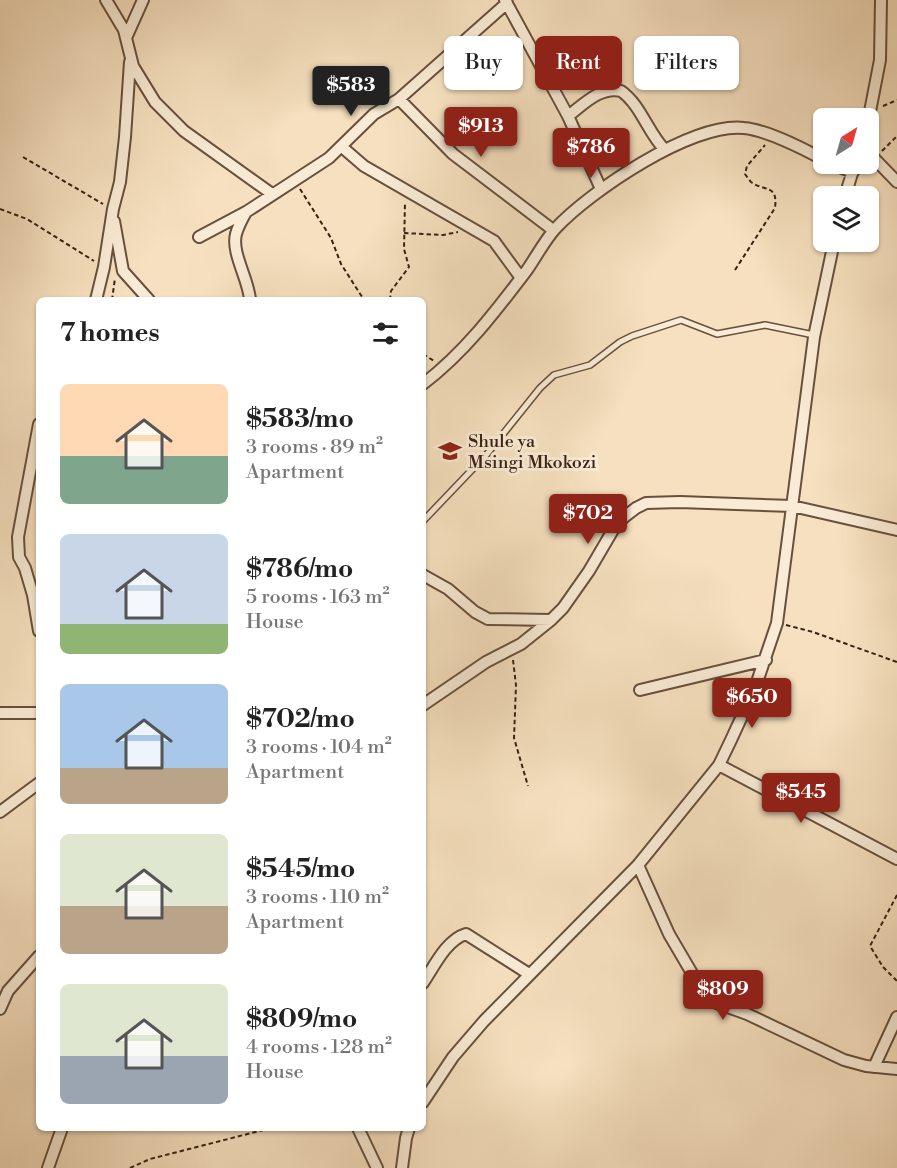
<!DOCTYPE html>
<meta charset="utf-8">
<style>
body{margin:0;font-family:"Libre Bodoni",serif;background:#f2f2f2;color:#222;height:100vh;display:flex;flex-direction:column;font-size:22px;white-space:nowrap}
*{box-sizing:border-box;margin:0}
p{font-size:20px;color:#767676}
.icon{flex:none;width:33px;height:33px;fill:none;stroke:currentColor;stroke-width:2;stroke-linecap:round;stroke-linejoin:round}
.map{position:relative;flex:1;overflow:hidden}
.drawer{position:absolute;left:36px;top:297px;width:390px;height:834px;display:flex;flex-direction:column;background:#fff;border-radius:9px;box-shadow:0 2px 4px #0004}
.drawer>*{flex:none}
.hud{position:absolute;left:444px;top:36px;width:363px;height:54px;display:flex;gap:12px}
.needle{width:39px;rotate:37deg}
.controls{position:absolute;left:813px;top:108px;display:grid;gap:12px}
.controls a{display:grid;place-items:center;width:66px;height:66px;border-radius:9px;background:#fff;box-shadow:0 2px 4px #0004;font-size:30px}
.price{position:absolute;translate:-50% -51px;padding:0 14px;border-radius:6px;background:#8f2418;color:#fff;font-size:20px;line-height:39px;filter:drop-shadow(0 2px 3px #0008)}
.price::after{content:'';position:absolute;left:50%;top:36px;width:18px;height:14px;margin-left:-9px;background:inherit;clip-path:polygon(0 0,100% 0,50% 100%)}
.price.on{background:#222;color:#fff}
ul{padding:0;list-style:none}
li{display:flex;align-items:center;gap:18px;height:150px;padding:0 24px}
li span{display:grid;place-items:center;flex:none;width:168px;height:120px;border-radius:9px;color:#555}
li>.icon{margin-inline-start:auto}
span .icon{width:72px;height:72px;fill:#fffc;stroke-width:1}
li b{font-size:26px}
h2{display:flex;justify-content:space-between;align-items:center;height:72px;padding:0 24px;font-size:26px}
.tag{padding:0 21px;border-radius:9px;background:#fff;box-shadow:0 2px 4px #0004;font-size:21px;line-height:54px}
.tag.on{background:#8f2418;color:#fff}
.map>svg:first-child{display:block}
</style>
<div class="map">
<svg width="897" height="1168" viewBox="0 0 897 1168">
<rect width="100%" height="100%" fill="#f6e0bf"/>
<filter id="stains"><feTurbulence type="fractalNoise" baseFrequency=".00333" numOctaves="4"/><feColorMatrix values="0 0 0 0 .2 0 0 0 0 .09 0 0 0 0 .02 0 0 0 .5 -.17"/></filter>
<radialGradient id="worn" r=".72"><stop offset=".6" stop-color="#630" stop-opacity="0"/><stop offset="1" stop-color="#630" stop-opacity=".3"/></radialGradient>
<g fill="none" stroke-linecap="round" stroke-linejoin="round">
<g stroke="#68503e" stroke-width="8">
<path id="lane" d="M423,521L487,454L540,388L554,375L590,365L620,342L632,336L681,320L717,334L765,325L814,335"/>
</g>
<g stroke="#68503e" stroke-width="14">
<path id="street" d="M106,0L124,30L133,66L155,102L184,131L272,194
M505,0L568,116L601,189
M126,38L143,0
M399,99L453,154L553,230
M568,116C583,105 600,86 621,91C641,105 648,133 665,150
M868,122L880,60L881,0
M342,147L364,166L494,241L521,278
M868,152L897,182
M831,164L853,172
M845,196L855,164
M246,212C242,219 238,227 236,234C231,253 249,280 250,300
M114,221L123,271L149,300
M199,237L246,212L329,158L374,114L399,99L507,3
M96,300L104,267L113,209L120,182L125,137L130,62
M423,384C464,353 496,311 527,270C536,257 545,240 555,229C589,192 692,122 744,128C766,130 804,149 824,160
M39,424L18,537L19,557L25,568L33,595L39,631
M423,575L448,589L475,612L488,619L551,620
M640,690L766,660
M423,705L486,662L521,644L551,620L563,608L589,571L613,530L623,518L636,508L646,503L680,502L792,506L897,530
M0,713H39
M719,765L897,859
M0,812L39,783
M638,865L669,934L700,987L711,1001L747,1014L844,1060L866,1066L897,1069
M423,983C434,967 446,940 466,934L529,974
M0,1009L8,991L39,956
M874,1067L897,1017
M423,1102L453,1057L484,1021L638,865L719,765L731,740L755,688L777,623L814,337L834,242
M358,1128L377,1168
M48,1168L62,1128
M402,1168L406,1138L409,1128"/>
</g>
<path stroke="#392013" stroke-width="2" stroke-dasharray="4.5 3" stroke-linecap="butt" d="M883,106L897,100
M882,151L897,136
M23,157L103,204
M300,189L331,238L341,264L364,300
M0,209L27,219L94,261
M404,233L443,235L458,232
M735,270L775,208C778,184 765,192 751,182C750,181 745,174 745,174L747,166L765,145
M112,300L115,278
M390,300L391,291L409,267L404,249L405,202
M423,354L434,361
M786,625L813,632L897,662
M513,660L516,685L514,738L528,786
M897,895L870,946L883,967L897,981
M130,1168L150,1159L271,1128"/>
<use href="#lane" stroke="#f9ebd5" stroke-width="5"/>
<use href="#street" stroke="#f9ebd5" stroke-width="10"/>
</g>
<defs>
<g id="school-bare" transform="scale(1.8)"><path d="M0-5L7-2L0 1L-7-2ZM-4 1L0 2.5L4 1V4Q0 6-4 4Z" fill="#8f2418" stroke="#f9ebd5" stroke-width="2.5" paint-order="stroke"/></g>
</defs>
<g fill-rule="evenodd">
<use href="#school-bare" x="450" y="451"/>
</g>
<g text-anchor="middle" dominant-baseline="central" stroke-width="6" stroke-linejoin="round" paint-order="stroke">
<g font-size="18" fill="#392013" stroke="#f9ebd5" text-anchor="start">
<text x="468" y="441">Shule ya<tspan x="468" dy="21">Msingi Mkokozi</tspan></text>
</g>
</g>
<rect width="100%" height="100%" filter="url(#stains)"/>
<rect width="100%" height="100%" fill="url(#worn)"/>
</svg>
<div class="controls">
<a><svg class="needle" viewBox="-14 -14 28 28"><path d="M0-13l5 13h-10z" fill="#e53935"/><path d="M0 13l5-13h-10z" fill="#767676"/></svg></a>
<a><svg class="icon" aria-label="layers" viewBox="0 0 24 24"><path d="M12 4l9 5-9 5-9-5zM3 14l9 5 9-5"/></svg></a>
</div>
<b class="price on" style="left:351px;top:117px">$583</b>
<b class="price" style="left:481px;top:158px">$913</b>
<b class="price" style="left:591px;top:179px">$786</b>
<b class="price" style="left:588px;top:545px">$702</b>
<b class="price" style="left:752px;top:729px">$650</b>
<b class="price" style="left:801px;top:824px">$545</b>
<b class="price" style="left:723px;top:1021px">$809</b>
<div class="hud">
<a class="tag">Buy</a>
<a class="tag on">Rent</a>
<a class="tag">Filters</a>
</div>
<section class="drawer">
<h2>7 homes<svg class="icon" aria-label="filters" viewBox="0 0 24 24"><path d="M4 7h16M4 17h16"/><circle cx="9" cy="7" r="2"/><circle cx="15" cy="17" r="2"/></svg></h2>
<ul>
<li><span style="background:linear-gradient(#ffd9b3 60%,#7fa58c 0)"><svg class="icon" aria-label="home" viewBox="0 0 24 24"><path d="M3 11l9-7 9 7M6 9v11h12V9"/></svg></span><div><b>$583/mo</b><p>3 rooms · 89 m²</p><p>Apartment</p></div></li>
<li><span style="background:linear-gradient(#c9d6e8 75%,#8fb573 0)"><svg class="icon" aria-label="home" viewBox="0 0 24 24"><path d="M3 11l9-7 9 7M6 9v11h12V9"/></svg></span><div><b>$786/mo</b><p>5 rooms · 163 m²</p><p>House</p></div></li>
<li><span style="background:linear-gradient(#a9c7e8 70%,#b9a48a 0)"><svg class="icon" aria-label="home" viewBox="0 0 24 24"><path d="M3 11l9-7 9 7M6 9v11h12V9"/></svg></span><div><b>$702/mo</b><p>3 rooms · 104 m²</p><p>Apartment</p></div></li>
<li><span style="background:linear-gradient(#dfe7d0 60%,#b9a48a 0)"><svg class="icon" aria-label="home" viewBox="0 0 24 24"><path d="M3 11l9-7 9 7M6 9v11h12V9"/></svg></span><div><b>$545/mo</b><p>3 rooms · 110 m²</p><p>Apartment</p></div></li>
<li><span style="background:linear-gradient(#dfe7d0 60%,#9aa5b1 0)"><svg class="icon" aria-label="home" viewBox="0 0 24 24"><path d="M3 11l9-7 9 7M6 9v11h12V9"/></svg></span><div><b>$809/mo</b><p>4 rooms · 128 m²</p><p>House</p></div></li>
</ul>
</section>
</div>
